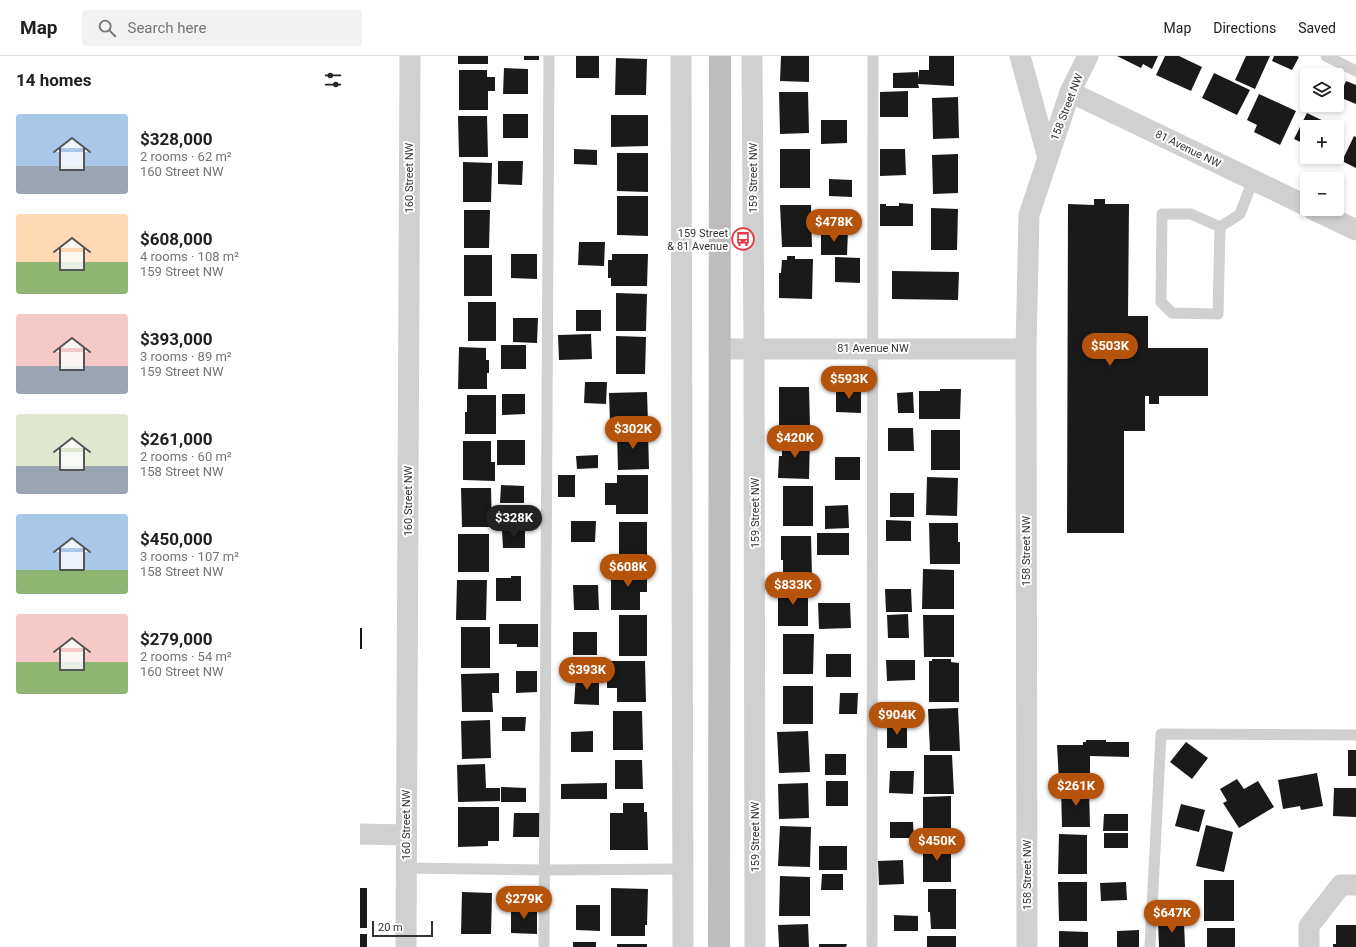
<!DOCTYPE html>
<meta charset="utf-8">
<style>
body{margin:0;font-family:Roboto,sans-serif;background:#f2f2f2;color:#202124;height:100vh;display:flex;flex-direction:column;font-size:15px;white-space:nowrap}
*{box-sizing:border-box;margin:0}
p{font-size:13px;color:#757577}
.icon{flex:none;width:22px;height:22px;fill:none;stroke:currentColor;stroke-width:2;stroke-linecap:round;stroke-linejoin:round}
.map{position:relative;flex:1;overflow:hidden}
.sheet{display:flex;flex-direction:column;background:#fff;width:360px}
.sheet>*{flex:none}
.tools{position:absolute;left:940px;top:12px;display:grid;gap:8px}
.tools a{display:grid;place-items:center;width:44px;height:44px;border-radius:4px;background:#fff;box-shadow:0 2px 6px #0003;font-size:20px}
.scale{position:absolute;left:12px;bottom:10px;width:61px;box-sizing:border-box;padding-left:4px;border:2px solid #333;border-top:0;font-size:11px;line-height:14px;white-space:nowrap;color:#333;-webkit-text-stroke:3px #fff;paint-order:stroke}
.price{position:absolute;translate:-50% -34px;padding:0 9px;border-radius:14px;background:#b45309;color:#fff;font-size:13px;line-height:26px;filter:drop-shadow(0 1px 2px #0008)}
.price::after{content:'';position:absolute;left:50%;top:24px;width:12px;height:9px;margin-left:-6px;background:inherit;clip-path:polygon(0 0,100% 0,50% 100%)}
.price.on{background:#222;color:#fff}
ul{padding:0;list-style:none}
li{display:flex;align-items:center;gap:12px;height:100px;padding:0 16px}
li span{display:grid;place-items:center;flex:none;width:112px;height:80px;border-radius:4px;color:#555}
li>.icon{margin-inline-start:auto}
span .icon{width:48px;height:48px;fill:#fffc;stroke-width:1}
li b{font-size:17px}
h2{display:flex;justify-content:space-between;align-items:center;height:48px;padding:0 16px;font-size:17px}
header{display:flex;align-items:center;gap:24px;box-sizing:border-box;height:56px;padding:0 20px;background:#fff;border-bottom:1px solid #e0e0e0}
header strong{font-size:19px}
nav{display:flex;gap:22px;margin-inline-start:auto;font-size:14px}
.search{width:280px;height:36px;background:#f2f2f2;display:flex;align-items:center;gap:10px;box-sizing:border-box;padding:0 14px;border-radius:4px;color:#757577;font-size:15px}
main{display:flex;flex:1;min-height:0}
.map>svg:first-child{display:block}
</style>
<header>
<strong>Map</strong>
<div class="search"><svg class="icon" aria-label="search" viewBox="0 0 24 24"><circle cx="10" cy="10" r="6"/><path d="M15 15l6 6"/></svg>Search here</div>
<nav><a>Map</a><a>Directions</a><a>Saved</a></nav>
</header>
<main>
<section class="sheet">
<h2>14 homes<svg class="icon" aria-label="filters" viewBox="0 0 24 24"><path d="M4 7h16M4 17h16"/><circle cx="9" cy="7" r="2"/><circle cx="15" cy="17" r="2"/></svg></h2>
<ul>
<li><span style="background:linear-gradient(#a9c7e8 65%,#9aa5b1 0)"><svg class="icon" aria-label="home" viewBox="0 0 24 24"><path d="M3 11l9-7 9 7M6 9v11h12V9"/></svg></span><div><b>$328,000</b><p>2 rooms · 62 m²</p><p>160 Street NW</p></div></li>
<li><span style="background:linear-gradient(#ffd9b3 60%,#8fb573 0)"><svg class="icon" aria-label="home" viewBox="0 0 24 24"><path d="M3 11l9-7 9 7M6 9v11h12V9"/></svg></span><div><b>$608,000</b><p>4 rooms · 108 m²</p><p>159 Street NW</p></div></li>
<li><span style="background:linear-gradient(#f6c9c9 65%,#9aa5b1 0)"><svg class="icon" aria-label="home" viewBox="0 0 24 24"><path d="M3 11l9-7 9 7M6 9v11h12V9"/></svg></span><div><b>$393,000</b><p>3 rooms · 89 m²</p><p>159 Street NW</p></div></li>
<li><span style="background:linear-gradient(#dfe7d0 65%,#9aa5b1 0)"><svg class="icon" aria-label="home" viewBox="0 0 24 24"><path d="M3 11l9-7 9 7M6 9v11h12V9"/></svg></span><div><b>$261,000</b><p>2 rooms · 60 m²</p><p>158 Street NW</p></div></li>
<li><span style="background:linear-gradient(#a9c7e8 70%,#8fb573 0)"><svg class="icon" aria-label="home" viewBox="0 0 24 24"><path d="M3 11l9-7 9 7M6 9v11h12V9"/></svg></span><div><b>$450,000</b><p>3 rooms · 107 m²</p><p>158 Street NW</p></div></li>
<li><span style="background:linear-gradient(#f6c9c9 60%,#8fb573 0)"><svg class="icon" aria-label="home" viewBox="0 0 24 24"><path d="M3 11l9-7 9 7M6 9v11h12V9"/></svg></span><div><b>$279,000</b><p>2 rooms · 54 m²</p><p>160 Street NW</p></div></li>
</ul>
</section>
<div class="map">
<svg width="996" height="891" viewBox="0 0 996 891">
<rect width="100%" height="100%" fill="#fff"/>
<path fill="#1a1a1a" d="M98,0H128V8H98Z
M164,0H179V4H164Z
M216,0H239V22H216Z
M421,0H449V26L420,25Z
M569,0H594V30L558,28L559,32H533V17L558,16L559,23V14H569Z
M757,0H798L792,13L783,8L781,12Z
M805,0H819L842,11L831,35L796,19Z
M886,0H910L895,33L875,24Z
M914,0H937L939,1L932,14L912,5Z
M256,2L287,3L286,39H255Z
M144,12L168,13V38H143Z
M99,14H127V21H135V35H128V54H99Z
M854,17L890,34L877,59L842,42Z
M986,25L996,29V48L979,41Z
M548,35V61H520V36Z
M419,36H448L449,77L420,78Z
M899,38L936,55L920,89L894,76L897,69L887,64Z
M598,41L599,82L573,83L572,42Z
M947,57L976,71H947V89L934,83Z
M143,58H168V82H143Z
M251,59H288V90L251,91Z
M98,60H127L128,101H99Z
M461,64H487V87L461,88Z
M977,71L984,75L977,90Z
M994,80L996,81V112L982,105Z
M214,93L237,94V109L214,108Z
M420,93H450V132H420Z
M520,93H545L546,119L520,120Z
M257,97H288V136L257,135Z
M598,98V137L573,138L572,99Z
M138,105H163L162,129L138,128Z
M103,106L132,107L131,146H103Z
M469,123L492,124V141L469,140Z
M257,140H288V180L257,179Z
M734,143H745V148H769L768,260H788V292H848V340H799V348H789V340H785V375H764V477H707L708,148L734,149Z
M539,147L553,148V170H520V148H526V150H539Z
M420,149H451L452,191H422Z
M571,152L598,153L597,194H571Z
M104,154H130L129,192H104Z
M461,174L488,175L487,199H461Z
M219,186H245L244,210L218,209Z
M151,198H177V223L151,222Z
M252,198H288L287,230H251V222H248V204H252Z
M104,199H132V240H104Z
M427,200H435V203H453L452,243L419,242V217H421L422,204H427Z
M475,201L500,202V227L475,226Z
M532,215L599,216L598,244L532,243Z
M256,237L287,238L286,275H256Z
M108,246H136V285H108Z
M216,254H241V275H216Z
M153,262H178L177,287L153,286Z
M231,278L232,303L199,304L198,279Z
M256,280L286,281L285,318H256Z
M141,289H166V313H141Z
M99,291L126,292V304H129V317H127V333H98Z
M225,326H247L246,348L224,347Z
M419,331H449L450,370L419,371Z
M476,331H501V357L476,356Z
M580,333H601L600,363H559V335H580Z
M287,336L288,367H250L249,337Z
M553,336L554,357H538L537,337Z
M142,338H165V358L142,359Z
M107,339H136V378H105V356H107Z
M528,372H553L554,395H528Z
M571,374H600V414H571Z
M288,375L289,413L258,414L257,376Z
M422,382H450L449,423L418,422L419,400H422Z
M137,384H165V409H137Z
M103,385H131V406H135V425L103,424Z
M238,399V412L217,413L216,400Z
M475,401H500V424H475Z
M198,419H215V441H198Z
M257,419H288V458H256V449H245V427H257Z
M567,421L598,422L597,460L566,459Z
M141,429L164,430V447H140Z
M423,430H453V470H423Z
M101,432H131L132,471H102Z
M530,437H554V461H530Z
M488,449L489,472L465,473V450Z
M526,464L551,465V485H526Z
M211,465H236L235,486H211Z
M259,466H287V507H259Z
M569,467H598V486H600V508H570Z
M142,475H165V492H143Z
M457,477H489V499H457Z
M98,478H129V516H98Z
M421,480H451L452,521H423V504H421Z
M251,512H287V536H280V554H251Z
M563,513L594,514V553H562Z
M151,520H161V545H136V522H151Z
M97,524H127L126,564H96Z
M213,529H238L239,554H214Z
M418,529H448V570H418Z
M525,533H551L552,556H526Z
M458,547H490L491,572L459,573Z
M548,558L549,582H528L527,559Z
M259,559H287V600H259Z
M563,559H594V601H564Z
M139,568H178V591H157V588H139Z
M101,571H130V612H101Z
M0,572H2V593H0Z
M213,576H237V599H213Z
M423,578H454L453,618H423Z
M466,598H491V621H466Z
M572,603H591V606L599,607V646H569V605H572Z
M526,604H555V624L527,625Z
M247,605H285L286,646H257V632H247Z
M156,615H177V636L156,637Z
M139,617V637H132L133,656H102L101,618Z
M216,620L239,621V649L214,648Z
M423,630H453V668H423Z
M480,637H498L497,658H479Z
M598,652L600,695H570L568,653Z
M253,655H282L283,694H253Z
M142,661H166L165,675H142Z
M130,664L131,702L102,703L101,665Z
M527,665H533V669H547V692H527Z
M233,675V696H211V676Z
M448,675L450,716L419,717L417,676Z
M726,684H746V686H769V701L730,700V725H699L697,689H723V686H726Z
M826,686L848,702L832,723L810,706Z
M988,694H996V720H988Z
M465,698H486V719H465Z
M564,699H592L594,738H564Z
M255,704H282L283,733H255Z
M125,708L126,732H140V745L98,746L97,709Z
M530,715H554L553,738L529,737Z
M957,717L963,750L941,754L940,750L923,753L918,724Z
M877,723L884,733L898,725L914,751L879,772L863,747L867,745L860,733Z
M466,725H488V750H466Z
M247,727V743H201V728Z
M448,727L449,762L419,763L418,728Z
M141,731L166,732V746H141Z
M701,731H729L730,771H702Z
M974,732H996V761L973,760Z
M591,740V779H563V741Z
M263,747H284V756H287L288,794H250V757H263Z
M821,748L845,754L839,776L815,770Z
M98,751H139V785H128V790L98,791Z
M154,757H180L179,781H153Z
M744,758H768V775H743Z
M530,766H553L554,782H530Z
M846,769L873,776L864,816L836,810Z
M420,770L451,771L450,811L418,810Z
M744,777H768V792H744Z
M699,778L727,779V818H698Z
M563,787H591V826H563Z
M459,790H487V814H459Z
M543,804L544,828L519,829L518,805Z
M462,818H483V834H461Z
M420,820L450,821V860H419Z
M844,824H874V865H844Z
M698,826H727V865H699Z
M766,826L767,844L741,845L740,827Z
M0,832H7V872H0Z
M251,832L288,833L287,869H285V880H251Z
M568,833H596V873H571L570,856H568Z
M102,836L132,837L131,878H101Z
M216,849H240V875L216,874Z
M151,851H177V878L151,877Z
M534,859L558,860V875H534Z
M798,866H824L825,891H799Z
M448,868L449,891H419L418,869Z
M976,869H996V891H973V888H976Z
M847,872H875V891H847Z
M779,874V891H757V875Z
M699,875L728,876V891H699Z
M0,878H7V891H0Z
M567,880H596V891H567Z
M213,886H236V891H213Z
M257,888H287V891H257Z
M459,888H487L486,891H459Z"/>
<g fill="none" stroke-linecap="round" stroke-linejoin="round">
<path stroke="#d0d0d0" stroke-width="11" d="M966,0L996,15
M860,171L831,158H802L801,246L812,257L858,258L860,171L880,158L893,124
M46,812L185,814L323,813
M184,891L189,0
M512,891L513,0
M790,891L801,678L996,679"/>
<path stroke="#d0d0d0" stroke-width="21" d="M321,0L323,891
M392,0L394,293L395,891
M660,0L688,102
M710,36L947,150
M952,153L996,174
M360,293H666
M0,778L46,779
M46,891L50,0
M667,891L666,293L669,159L710,36L728,0
M949,891V870L981,829H996"/>
<path stroke="#bdbdbd" stroke-width="22" d="M359,891L360,0"/>
</g>
<defs>
<g id="bus-ring" transform="scale(1.15)"><circle r="9.5" fill="#fff" stroke="#e63946" stroke-width="1.5"/><path d="M-5-6H5V4H4V6H2V4H-2V6H-4V4H-5ZM-3.5-4V0h7V-4ZM-3.5 1.2v1.5H-2V1.2ZM2 1.2v1.5H3.5V1.2Z" fill="#e63946"/></g>
</defs>
<g fill-rule="evenodd">
<use href="#bus-ring" x="383" y="183"/>
</g>
<g text-anchor="middle" dominant-baseline="central" stroke-width="4" stroke-linejoin="round" paint-order="stroke">
<g font-size="11" fill="#333" stroke="#fff">
<text transform="translate(707 51) rotate(-69)">158 Street NW</text>
<text transform="translate(828 93) rotate(26)">81 Avenue NW</text>
<text transform="translate(49 122) rotate(-90)">160 Street NW</text>
<text transform="translate(393 122) rotate(-90)">159 Street NW</text>
<text x="513" y="292">81 Avenue NW</text>
<text transform="translate(48 445) rotate(-90)">160 Street NW</text>
<text transform="translate(395 457) rotate(-90)">159 Street NW</text>
<text transform="translate(666 495) rotate(-90)">158 Street NW</text>
<text transform="translate(46 769) rotate(-90)">160 Street NW</text>
<text transform="translate(395 781) rotate(-90)">159 Street NW</text>
<text transform="translate(667 819) rotate(-90)">158 Street NW</text>
</g>
<g font-size="11" fill="#333" stroke="#fff" text-anchor="end">
<text x="368" y="177">159 Street<tspan x="368" dy="13">&amp; 81 Avenue</tspan></text>
</g>
</g>
</svg>
<div class="tools">
<a><svg class="icon" aria-label="layers" viewBox="0 0 24 24"><path d="M12 4l9 5-9 5-9-5zM3 14l9 5 9-5"/></svg></a>
<a>+</a>
<a>−</a>
</div>
<div class="scale">20 m</div>
<b class="price" style="left:474px;top:187px">$478K</b>
<b class="price" style="left:750px;top:311px">$503K</b>
<b class="price" style="left:489px;top:344px">$593K</b>
<b class="price" style="left:273px;top:394px">$302K</b>
<b class="price" style="left:435px;top:403px">$420K</b>
<b class="price on" style="left:154px;top:483px">$328K</b>
<b class="price" style="left:268px;top:532px">$608K</b>
<b class="price" style="left:433px;top:550px">$833K</b>
<b class="price" style="left:227px;top:635px">$393K</b>
<b class="price" style="left:537px;top:680px">$904K</b>
<b class="price" style="left:716px;top:751px">$261K</b>
<b class="price" style="left:577px;top:806px">$450K</b>
<b class="price" style="left:164px;top:864px">$279K</b>
<b class="price" style="left:812px;top:878px">$647K</b>
</div>
</main>
